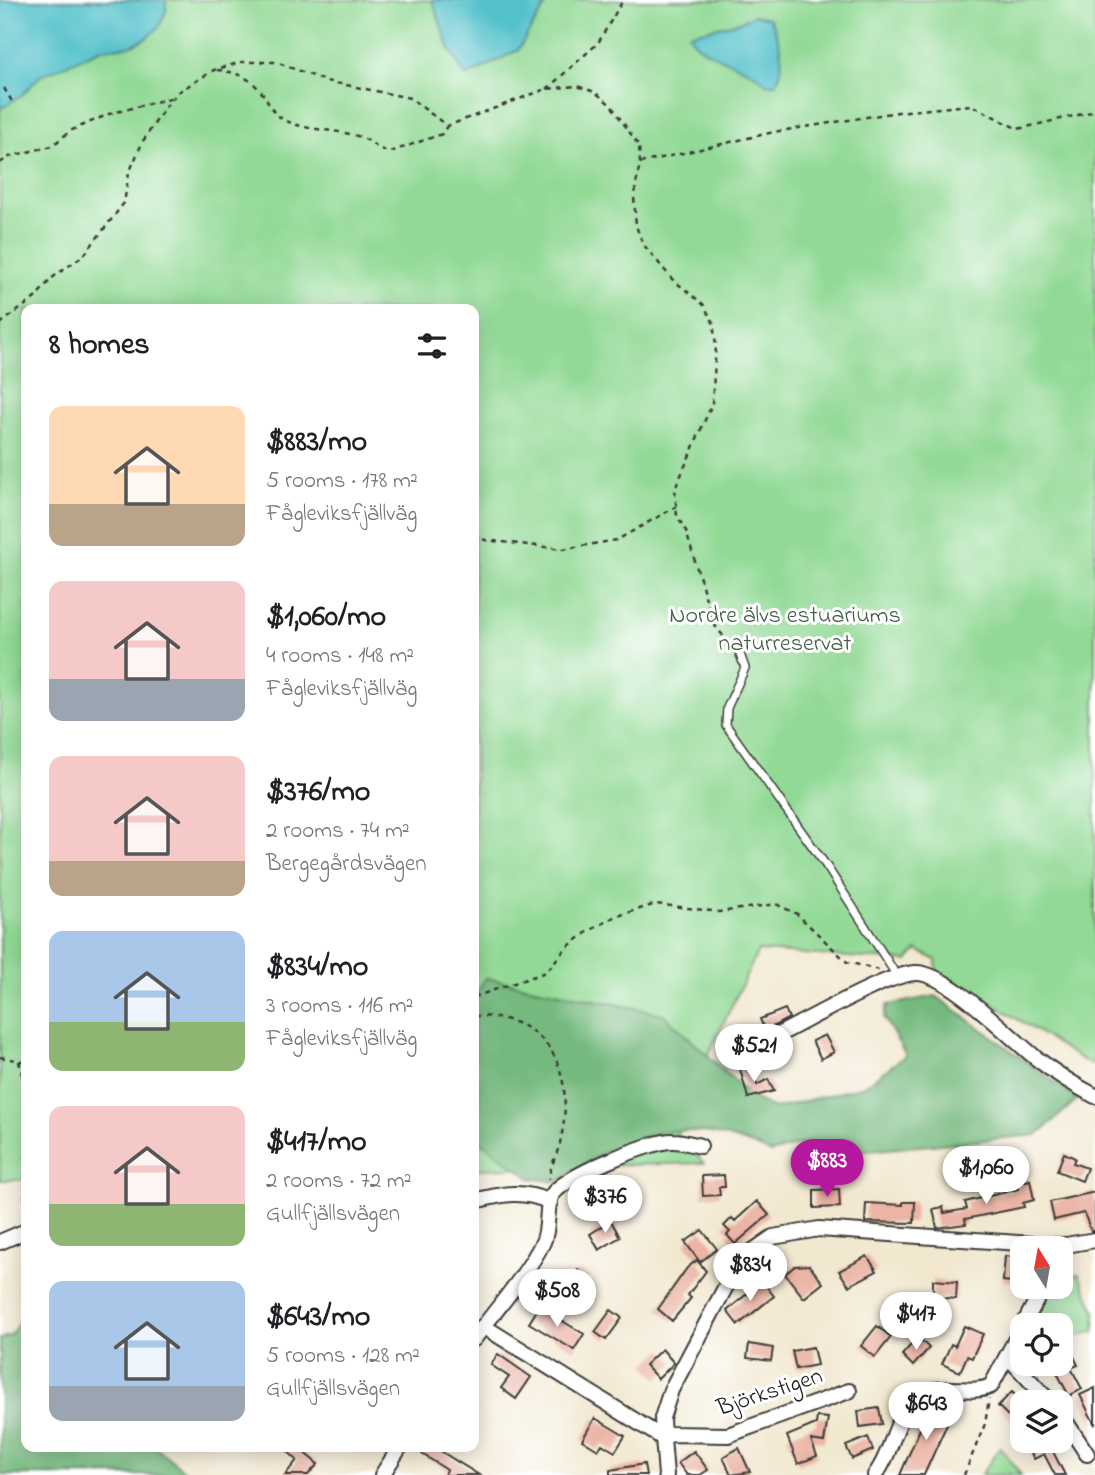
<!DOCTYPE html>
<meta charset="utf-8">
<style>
body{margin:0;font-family:"Indie Flower",sans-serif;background:#f6f6f6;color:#202124;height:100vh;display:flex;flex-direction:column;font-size:26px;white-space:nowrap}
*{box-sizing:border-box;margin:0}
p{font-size:23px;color:#757577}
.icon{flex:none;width:38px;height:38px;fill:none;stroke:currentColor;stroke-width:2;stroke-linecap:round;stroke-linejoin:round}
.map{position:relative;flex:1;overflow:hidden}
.sheet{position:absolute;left:21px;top:304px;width:458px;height:1148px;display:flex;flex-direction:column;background:#fff;border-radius:14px;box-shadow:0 4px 18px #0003}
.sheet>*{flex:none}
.needle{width:46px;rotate:349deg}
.controls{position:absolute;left:1010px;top:1236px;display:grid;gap:14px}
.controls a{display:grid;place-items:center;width:63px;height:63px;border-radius:14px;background:#fff;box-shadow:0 4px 18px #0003;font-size:35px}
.price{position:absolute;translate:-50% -60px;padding:0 16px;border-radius:24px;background:#fff;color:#222;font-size:23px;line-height:46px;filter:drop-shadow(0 2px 4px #0008)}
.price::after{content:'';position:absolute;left:50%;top:42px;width:21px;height:16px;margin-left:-10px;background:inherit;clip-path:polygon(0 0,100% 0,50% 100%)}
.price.selected{background:#b5179e;color:#fff}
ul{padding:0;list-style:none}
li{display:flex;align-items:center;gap:21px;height:175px;padding:0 28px}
li span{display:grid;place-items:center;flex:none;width:196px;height:140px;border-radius:14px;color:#555}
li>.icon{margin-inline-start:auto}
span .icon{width:84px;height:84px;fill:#fffc;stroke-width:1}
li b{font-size:30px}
h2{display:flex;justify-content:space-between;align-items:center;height:84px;padding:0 28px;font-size:30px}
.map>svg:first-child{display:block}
</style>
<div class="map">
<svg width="1095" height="1475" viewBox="0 0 1095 1475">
<rect width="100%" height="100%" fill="#fff"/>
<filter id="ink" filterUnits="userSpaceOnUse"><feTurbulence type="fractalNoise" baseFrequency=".0143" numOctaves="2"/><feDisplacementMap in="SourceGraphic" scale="14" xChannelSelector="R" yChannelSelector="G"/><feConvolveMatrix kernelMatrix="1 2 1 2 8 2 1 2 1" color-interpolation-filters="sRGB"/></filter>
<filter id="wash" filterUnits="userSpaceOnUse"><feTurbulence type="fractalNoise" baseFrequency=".00686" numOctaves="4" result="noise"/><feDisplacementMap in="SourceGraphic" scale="28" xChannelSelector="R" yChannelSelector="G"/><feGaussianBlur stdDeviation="1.57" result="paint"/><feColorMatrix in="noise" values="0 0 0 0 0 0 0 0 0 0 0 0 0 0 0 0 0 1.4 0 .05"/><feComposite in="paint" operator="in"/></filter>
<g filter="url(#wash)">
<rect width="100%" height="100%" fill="#f2e8d0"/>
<path fill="#91d994" stroke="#567a58" stroke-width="2" d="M0,0H1095V1057L1091,1065L974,992L937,973L936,960L917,950L908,961L758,951L702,1068L677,1135L704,1163L474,1169V310H26V1180H0Z
M1079,1274L1095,1311V1331L1061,1341L1060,1325H1032L1051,1286H1060L1061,1278Z
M1000,1447L1021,1475H981Z"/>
<path fill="#74b97e" stroke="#486a4d" stroke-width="2" d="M486,978L663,1014L752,1097L774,1109L864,1086L906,1055L884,1018L887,1005L936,996L1078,1099L1037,1135L866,1151L806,1143L771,1153C685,1113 633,1129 558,1182L530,1178L474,1137V996Z
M26,1310V1447H155L190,1475H0V1339L11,1335Z"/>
<path fill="#53c1cb" stroke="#386e74" stroke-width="2" d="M0,0H166V11L159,27L147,38L130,46L102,49L40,76L21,96L0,109Z
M432,0H549L518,50L466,77L449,47Z
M754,15L769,18C779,34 788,68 775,84H766C751,64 699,58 689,34L739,22Z"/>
<g id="blocks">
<path fill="#ebb4a4" d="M785,1009L789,1018L765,1031L760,1019Z
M825,1035L834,1052L821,1059L812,1041Z
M751,1066L757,1085L768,1079L774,1091L748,1098L740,1069Z
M1064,1153L1075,1158L1073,1163L1087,1168L1082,1181L1057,1171Z
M724,1175L725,1187H719L720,1195L703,1196L702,1176Z
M1030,1180L1034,1200L1023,1203L1024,1207L965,1219L966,1224L937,1228L933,1209L943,1207L944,1213L967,1209L965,1202L1018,1189L1017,1183Z
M839,1189L840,1207L814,1208V1190Z
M1095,1192V1231H1091L1084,1213L1054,1220L1050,1202Z
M757,1201L769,1215L735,1244L727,1235L730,1232L724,1226L732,1218L735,1221Z
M903,1202H915L914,1223L865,1222L866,1203L903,1205Z
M611,1221L620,1237L599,1250L590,1234Z
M702,1230L717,1249L700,1262L685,1242Z
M867,1256L877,1271L849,1286L839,1271Z
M1005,1256L1022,1258V1283L1003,1281Z
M697,1260L706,1271L688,1295L691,1298L672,1321L658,1309L687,1268Z
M809,1265L823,1283L804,1298L785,1274L795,1266Z
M578,1270L590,1278L578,1295L566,1287Z
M933,1280L957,1282L956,1299L933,1297Z
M762,1281L774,1296L738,1325L727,1311Z
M539,1307L584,1334L574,1350L529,1323Z
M611,1310L622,1318L606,1340L595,1332Z
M877,1326L891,1337L875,1357L861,1346Z
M964,1326L983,1334L972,1358L967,1356L960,1372L942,1364L951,1344L955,1346Z
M918,1337L929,1348L913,1366L902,1355Z
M749,1344L773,1348L771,1361L747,1358Z
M813,1347L817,1365L796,1369L792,1351Z
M662,1349L674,1363L658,1379L645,1365Z
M1070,1349L1078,1365L1071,1368L1082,1389L1069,1396L1052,1363H1060V1350L1062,1353Z
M498,1354L531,1377L516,1399L501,1388L509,1377L491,1365Z
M1095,1388V1425L1080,1395Z
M1012,1392L1022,1402V1430L998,1406Z
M930,1406L951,1415L924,1475H900Z
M879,1408L882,1424L860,1427L858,1411Z
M817,1417L828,1418L824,1442L811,1440L817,1456L798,1464L787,1436L816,1424Z
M595,1418L625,1436L615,1452L602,1444L598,1450L582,1440Z
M868,1437L873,1450L852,1459L846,1446Z
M1024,1440H1047L1065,1475H1055L1044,1454L1034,1459Z
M283,1447H297L318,1464L308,1475H285L297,1460Z
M426,1447H446L442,1452L479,1475H444L447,1470L422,1454Z
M739,1448L750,1472L731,1475L723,1457Z
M694,1451L708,1470L700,1475H687L678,1463Z
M644,1464L646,1475H610V1470Z"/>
</g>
</g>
<g filter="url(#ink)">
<use href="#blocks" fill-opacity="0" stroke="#3c3b37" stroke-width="2"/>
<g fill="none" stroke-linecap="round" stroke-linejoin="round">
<g stroke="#3c3b37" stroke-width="10">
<path id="lane" d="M740,654L745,668L727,708L726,725L827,867L897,976"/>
</g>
<g stroke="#3c3b37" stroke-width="18">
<path id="street" d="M764,1042C798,1026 883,975 915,973C947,971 1010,1038 1036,1058C1055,1073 1074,1085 1095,1096
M474,1201C503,1194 522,1189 550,1202
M0,1242L26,1231
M483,1326L663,1438L666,1475
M474,1339C497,1308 526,1276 543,1242C550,1227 545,1206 552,1195C563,1177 652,1140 673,1141C682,1141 692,1144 700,1146
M1008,1357L1050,1402
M849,1391L728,1435L671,1434L663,1438L662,1418L671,1390L725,1288L750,1253L773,1237L819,1229L1046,1245H1066L1095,1240
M1060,1413L1087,1454
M382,1475L400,1447
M875,1475C898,1446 893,1400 936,1390C954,1386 974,1394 991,1386L1044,1286"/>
</g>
<path stroke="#3c3b37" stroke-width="2.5" stroke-dasharray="5 5" stroke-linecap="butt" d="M217,70C239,72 255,80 266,99C269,104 273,113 278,116C301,132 332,128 357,136C370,139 378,151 390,152L442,134L447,126
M4,88L13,103
M547,89L598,43L623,0
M0,163L11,156L52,146L70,131L109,114L171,98
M640,163L774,132L898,112L971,105L1018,129L1095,111
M0,324L35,298L52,278L84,255L124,203L129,173L143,141L164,109L178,92L214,70L241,62H276L326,81L410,98L447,126L546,89L577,86L595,92L611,105L639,146L640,163L634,196L636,226L643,244L672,279L703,304L713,322L716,346L712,404L675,489L677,516L686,531L713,623L732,647
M474,535L485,540L563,549L617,540L677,506
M474,997L546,972L566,948L586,933L614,917L656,904L719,912L776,904L797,914L847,962L879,970
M474,1016C553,1015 576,1074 560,1143C557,1155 550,1166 549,1179
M0,1057L26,1062
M19,1061L26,1093
M24,1219L26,1144
M964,1475L985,1424L989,1399"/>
<use href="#lane" stroke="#fff" stroke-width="7"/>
<use href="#street" stroke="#fff" stroke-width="14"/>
</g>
</g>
<g text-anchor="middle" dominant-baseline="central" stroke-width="6" stroke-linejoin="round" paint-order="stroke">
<g font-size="24" fill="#455e46" stroke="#fff">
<text x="785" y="616">Nordre älvs estuariums<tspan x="785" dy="28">naturreservat</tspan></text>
</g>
<g font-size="24" fill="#1c1c1c" stroke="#fff">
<text transform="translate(770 1393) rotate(-18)">Björkstigen</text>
</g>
</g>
</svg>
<div class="controls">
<a><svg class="needle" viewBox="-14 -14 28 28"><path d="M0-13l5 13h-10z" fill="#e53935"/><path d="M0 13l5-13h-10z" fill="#757577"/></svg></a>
<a><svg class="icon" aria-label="locate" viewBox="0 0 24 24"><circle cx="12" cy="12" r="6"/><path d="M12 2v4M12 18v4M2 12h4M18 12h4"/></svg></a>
<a><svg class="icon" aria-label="layers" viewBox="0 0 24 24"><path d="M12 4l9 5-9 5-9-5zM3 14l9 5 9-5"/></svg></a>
</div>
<b class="price" style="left:754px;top:1084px">$521</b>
<b class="price selected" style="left:827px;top:1199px">$883</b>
<b class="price" style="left:986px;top:1206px">$1,060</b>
<b class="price" style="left:605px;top:1235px">$376</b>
<b class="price" style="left:750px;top:1303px">$834</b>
<b class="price" style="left:557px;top:1329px">$508</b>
<b class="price" style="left:916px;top:1352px">$417</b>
<b class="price" style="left:926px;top:1442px">$643</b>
<section class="sheet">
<h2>8 homes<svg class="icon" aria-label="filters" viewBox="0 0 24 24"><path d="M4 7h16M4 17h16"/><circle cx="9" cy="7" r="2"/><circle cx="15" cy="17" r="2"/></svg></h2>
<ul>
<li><span style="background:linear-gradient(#ffd9b3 70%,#b9a48a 0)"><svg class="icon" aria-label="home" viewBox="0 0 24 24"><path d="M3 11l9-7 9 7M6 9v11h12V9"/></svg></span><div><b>$883/mo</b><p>5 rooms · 178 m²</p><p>Fågleviksfjällväg</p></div></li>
<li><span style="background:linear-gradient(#f6c9c9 70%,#9aa5b1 0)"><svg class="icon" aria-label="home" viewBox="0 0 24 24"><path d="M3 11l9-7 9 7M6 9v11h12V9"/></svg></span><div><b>$1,060/mo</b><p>4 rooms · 148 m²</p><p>Fågleviksfjällväg</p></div></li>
<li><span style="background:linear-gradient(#f6c9c9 75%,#b9a48a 0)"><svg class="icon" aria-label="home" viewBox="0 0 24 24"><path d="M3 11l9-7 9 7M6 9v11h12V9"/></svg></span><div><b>$376/mo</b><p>2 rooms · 74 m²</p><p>Bergegårdsvägen</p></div></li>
<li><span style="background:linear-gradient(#a9c7e8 65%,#8fb573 0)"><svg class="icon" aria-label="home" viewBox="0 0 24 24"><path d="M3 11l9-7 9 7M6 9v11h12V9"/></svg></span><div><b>$834/mo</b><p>3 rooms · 116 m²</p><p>Fågleviksfjällväg</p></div></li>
<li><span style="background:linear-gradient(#f6c9c9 70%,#8fb573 0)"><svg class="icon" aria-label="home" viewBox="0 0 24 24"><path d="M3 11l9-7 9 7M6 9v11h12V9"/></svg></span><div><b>$417/mo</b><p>2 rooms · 72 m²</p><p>Gullfjällsvägen</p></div></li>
<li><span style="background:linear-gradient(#a9c7e8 75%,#9aa5b1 0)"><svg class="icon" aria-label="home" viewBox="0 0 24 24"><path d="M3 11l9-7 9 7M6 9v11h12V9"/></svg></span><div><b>$643/mo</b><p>5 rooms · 128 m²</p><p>Gullfjällsvägen</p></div></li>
</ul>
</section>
</div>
